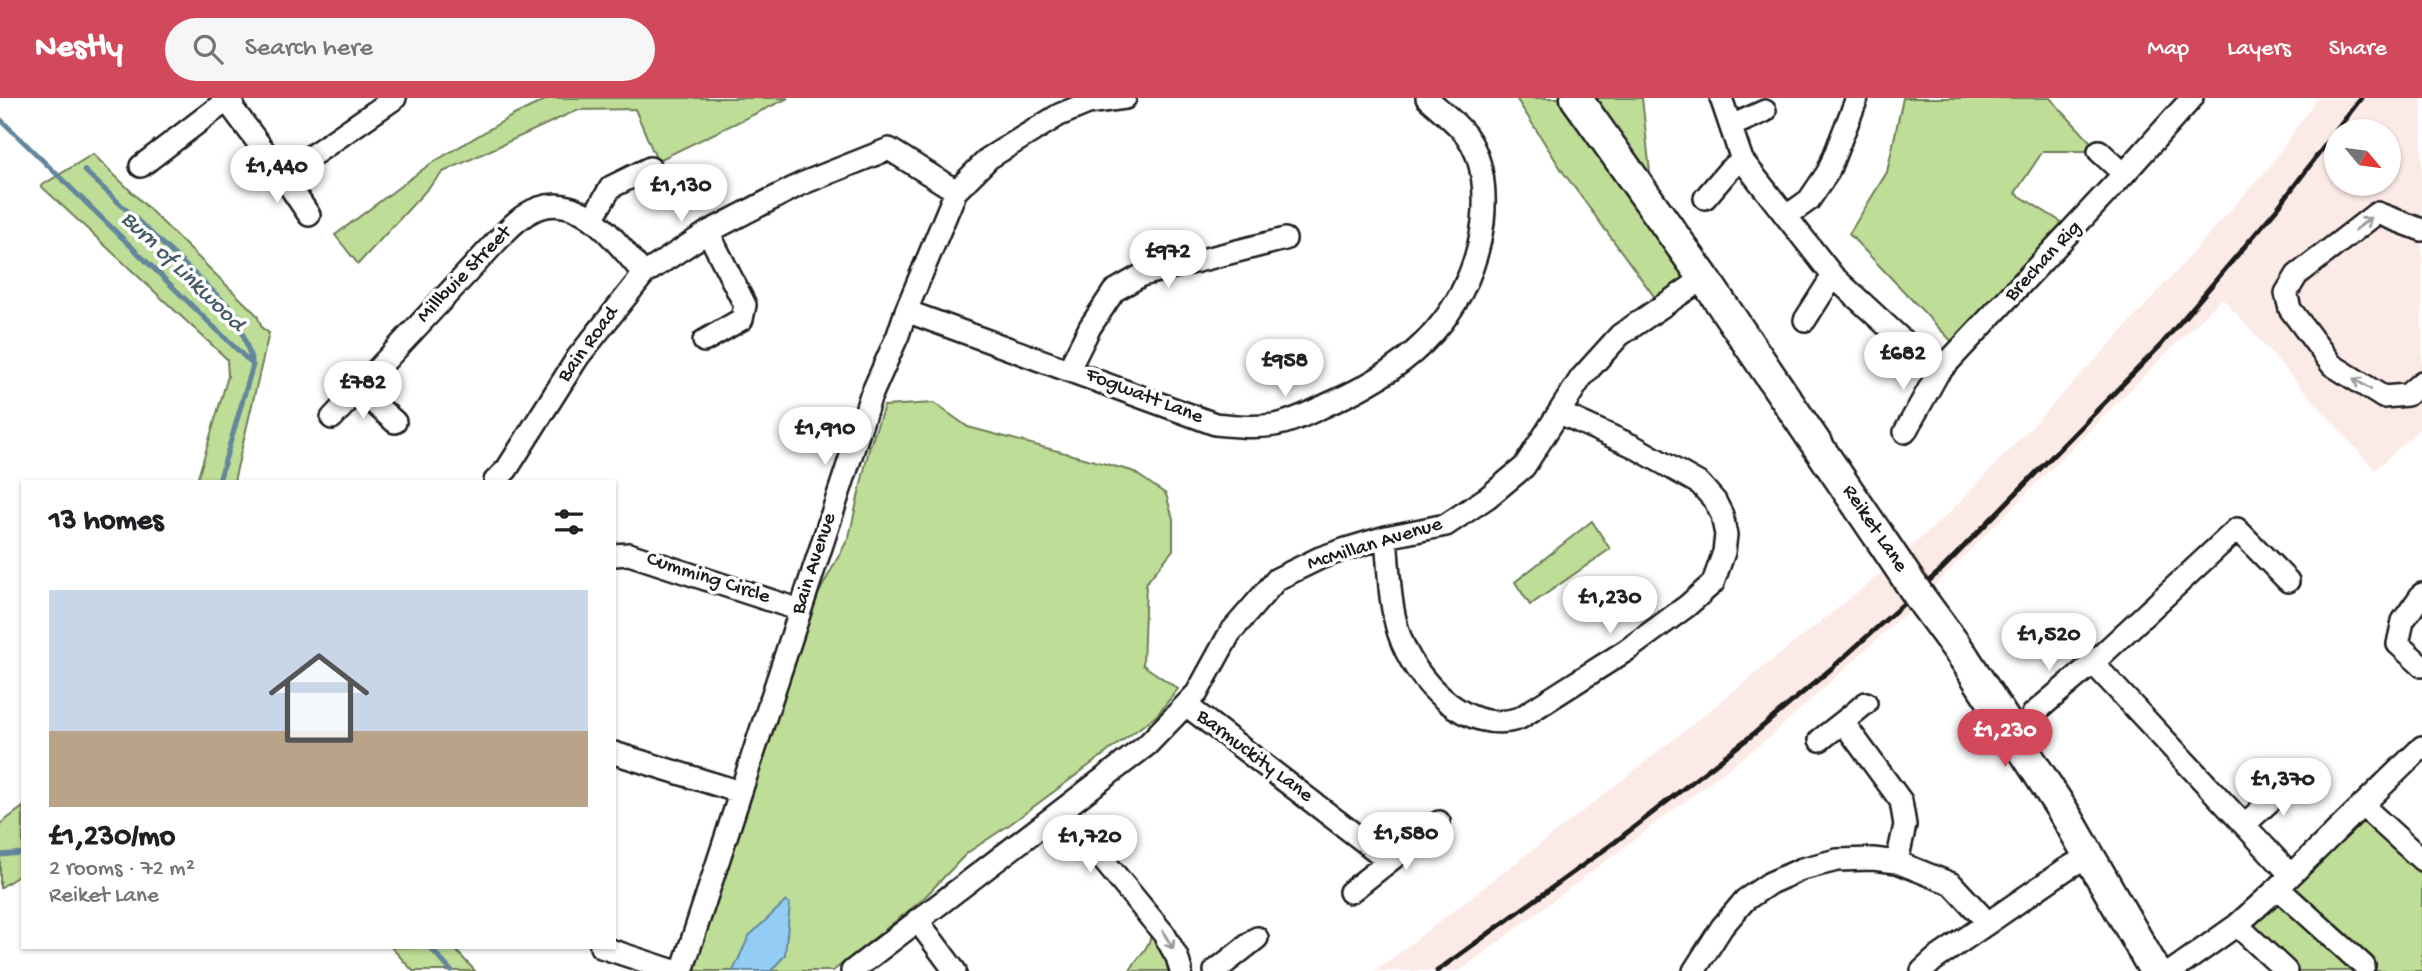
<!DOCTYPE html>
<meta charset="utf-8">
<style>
body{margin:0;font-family:"Gochi Hand",sans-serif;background:#f6f6f6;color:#202124;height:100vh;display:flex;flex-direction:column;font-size:26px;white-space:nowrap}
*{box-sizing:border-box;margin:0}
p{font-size:23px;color:#757577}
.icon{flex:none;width:38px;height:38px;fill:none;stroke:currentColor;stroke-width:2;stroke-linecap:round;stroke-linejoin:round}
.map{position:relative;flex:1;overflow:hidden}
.details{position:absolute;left:21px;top:382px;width:595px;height:469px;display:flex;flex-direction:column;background:#fff;border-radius:0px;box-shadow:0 2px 5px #0004}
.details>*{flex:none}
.needle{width:46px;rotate:119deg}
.controls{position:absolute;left:2324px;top:21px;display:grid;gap:14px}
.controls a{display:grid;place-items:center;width:77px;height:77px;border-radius:50%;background:#fff;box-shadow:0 2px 5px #0004;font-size:35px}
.price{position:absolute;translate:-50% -60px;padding:0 16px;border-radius:24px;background:#fff;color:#222;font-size:23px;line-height:46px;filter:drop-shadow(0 2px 4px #0008)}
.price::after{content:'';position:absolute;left:50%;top:42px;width:21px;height:16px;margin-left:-10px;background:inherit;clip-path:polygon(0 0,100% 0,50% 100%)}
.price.current{background:#d1495b;color:#fff}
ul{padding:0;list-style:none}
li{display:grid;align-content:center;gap:14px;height:371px;padding:0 28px}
li span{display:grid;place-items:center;height:217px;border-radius:0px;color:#555}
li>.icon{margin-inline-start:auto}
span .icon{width:126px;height:126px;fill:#fffc;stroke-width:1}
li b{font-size:30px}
h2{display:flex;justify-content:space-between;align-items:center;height:84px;padding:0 28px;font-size:30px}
header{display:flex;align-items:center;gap:42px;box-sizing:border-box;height:98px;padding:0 35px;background:#d1495b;color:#fff}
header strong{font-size:33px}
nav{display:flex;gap:38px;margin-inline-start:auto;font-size:24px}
.search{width:490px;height:63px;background:#f6f6f6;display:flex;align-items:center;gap:18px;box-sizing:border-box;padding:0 24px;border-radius:38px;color:#757577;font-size:26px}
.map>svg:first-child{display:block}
</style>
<header>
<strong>Nestly</strong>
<div class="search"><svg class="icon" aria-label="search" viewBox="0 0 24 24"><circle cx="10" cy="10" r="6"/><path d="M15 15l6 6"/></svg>Search here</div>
<nav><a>Map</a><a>Layers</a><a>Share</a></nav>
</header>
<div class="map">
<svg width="2422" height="873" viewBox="0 0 2422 873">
<rect width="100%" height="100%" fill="#fff"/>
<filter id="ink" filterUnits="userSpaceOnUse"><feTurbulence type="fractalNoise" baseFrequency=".0143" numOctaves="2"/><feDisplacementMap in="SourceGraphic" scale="14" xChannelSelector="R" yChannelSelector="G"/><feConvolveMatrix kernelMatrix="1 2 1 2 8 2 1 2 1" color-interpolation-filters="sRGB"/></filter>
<g filter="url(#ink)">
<path fill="#fceae7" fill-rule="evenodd" d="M2317,0H2422V329L2375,372L2222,200L1921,501L1771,638L1460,873H1375L1600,700L1884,473L1948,416L2118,238L2270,68ZM2336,33H2389V86H2336Z"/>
<path fill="#bedd96" stroke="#6d7c59" stroke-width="2" d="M549,0H788L657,63L635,11L577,12L443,74L358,166L335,137L430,66L512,18Z
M1516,0H1642L1653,102L1704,180L1662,209L1563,74Z
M1903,0H2050L2099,53H2043L2015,95L2074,132L1960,252L1849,136L1887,74Z
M93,56L257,217L262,230L269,235L234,383H197L228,278L227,261L41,88Z
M934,305L968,329L1132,373L1166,396L1173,421V452L1146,485L1143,567L1178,591L1157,617L1009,727L967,755L921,803L833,873H694L814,504L849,439L869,351L884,308Z
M1592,423L1610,451L1530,507L1515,484Z
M2362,707L2422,762V873H2288L2237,827Z
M23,709V775L0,790V726Z
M1148,814L1181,873H1130C1136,860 1149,851 1151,837C1152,830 1149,821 1148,814Z
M391,849H453L475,873H413Z"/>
<path fill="#94cdf3" stroke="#64869d" stroke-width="2" d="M786,803L790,806L785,857L771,873H733L749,838Z"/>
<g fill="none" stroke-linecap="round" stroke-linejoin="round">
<path stroke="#64869d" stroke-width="5" d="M0,21L253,267L219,383
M84,72L236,215L252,263
M0,757L23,755
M430,849L451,873"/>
<g stroke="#1c1c1c" stroke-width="26">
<path id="street" d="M232,0L233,11L280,74H288L395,0
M1721,0L1742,62L1833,178L1938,275L2124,76L2099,53
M1731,28L1765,13
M141,68L230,0
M280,74L309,117
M2124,76L2192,0
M1705,100L1729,72L1742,62
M1788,117L1809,102L1828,74L1857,0
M593,119L611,89L650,70
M2422,132L2377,115L2297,177L2286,195L2290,211L2332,267L2383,299L2407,297L2422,284
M906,213L1215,326C1235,328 1254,330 1274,327C1293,324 1315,312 1333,304C1413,268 1471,215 1483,124C1486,96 1484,61 1466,37C1455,23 1440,12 1427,0
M1805,222L1833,178
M704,243L742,221L745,207L708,134
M1069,271L1090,229L1114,193L1142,177L1285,141
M358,291L395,324
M332,320L496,144C508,131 522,116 539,110C584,94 618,147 644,176
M1905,334L1938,275
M495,383L507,371L578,259L644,176L708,134L801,86L889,51L956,93
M1386,439C1389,471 1389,506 1399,536C1414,582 1467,639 1520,620L1627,552L1687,508L1713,485L1724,454L1726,437L1722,417L1715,403L1700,386L1633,348L1560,315
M614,457L629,456L800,512
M2288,483L2237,431L2093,565L2290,776
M2422,496L2403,523L2398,546L2422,568
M1866,605L1843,624L1901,703L1905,727L1897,764
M1186,607L1388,762
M2033,616L2093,565
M1820,642L1843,624
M614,655L740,694
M2362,707L2422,762
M1063,713L1164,836L1177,859L1181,873
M2244,727L2293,682
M2278,790L2364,868
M1350,794L1439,724
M917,822L955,873
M2237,827L2286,873
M601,849L674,873
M682,873L870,300L898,237L906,213L956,93L989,60L1059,17L1088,5L1125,0
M852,873L1147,647L1197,595L1230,535L1277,481L1320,460L1346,451L1386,439L1446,427L1488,399L1524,369L1581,280L1620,237L1704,180
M1215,873L1257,840
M1694,873L1722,829L1745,802L1770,785L1802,771L1837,762L1873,761L1897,764L1952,786L1988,825L2066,771L2090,757
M1922,873L1934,862L1988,825
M2172,873L2237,827L2278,790L2422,649"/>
</g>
<g stroke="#1c1c1c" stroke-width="35">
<path id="secondary" d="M1576,0L1704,180L1878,437
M1963,558L2068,721L2155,873"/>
</g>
<use href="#street" stroke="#fff" stroke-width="21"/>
<use href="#secondary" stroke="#fff" stroke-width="30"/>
<path stroke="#1c1c1c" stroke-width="5" d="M1437,873L1615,744L1756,634L1832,570L1941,472L2160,248L2279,108L2361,0"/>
<g stroke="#1c1c1c" stroke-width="35" stroke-linecap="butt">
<path id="secondary-bridge" d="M1878,437L1921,501L1963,558"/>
</g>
<use href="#secondary-bridge" stroke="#fff" stroke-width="30"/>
</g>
<defs><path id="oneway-shaft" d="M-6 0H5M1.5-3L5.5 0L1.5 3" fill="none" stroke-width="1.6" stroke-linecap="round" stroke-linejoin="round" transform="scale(1.75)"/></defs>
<g stroke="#999">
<use href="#oneway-shaft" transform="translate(2363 126) rotate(-38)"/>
<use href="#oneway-shaft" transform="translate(2362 286) rotate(-148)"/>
<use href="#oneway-shaft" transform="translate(1168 842) rotate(59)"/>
</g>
</g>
<g text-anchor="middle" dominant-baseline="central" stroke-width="7" stroke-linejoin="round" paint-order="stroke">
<g font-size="21" fill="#1c1c1c" stroke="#fff">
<text transform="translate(2044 164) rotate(-47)">Brechan Rig</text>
<text transform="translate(465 177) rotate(-46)">Millbuie Street</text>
<text transform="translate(589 247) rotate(-54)">Bain Road</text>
<text transform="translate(1144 299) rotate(21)">Fogwatt Lane</text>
<text transform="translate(1874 431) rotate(56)">Reiket Lane</text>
<text transform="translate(1375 447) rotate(-17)">McMillan Avenue</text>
<text transform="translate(815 466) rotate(-72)">Bain Avenue</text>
<text transform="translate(708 481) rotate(18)">Cumming Circle</text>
<text transform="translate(1254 659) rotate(37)">Barmuckity Lane</text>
</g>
<g font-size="23" font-style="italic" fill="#465a67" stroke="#fff">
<text transform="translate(182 174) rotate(44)">Burn of Linkwood</text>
</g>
</g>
</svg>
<div class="controls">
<a><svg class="needle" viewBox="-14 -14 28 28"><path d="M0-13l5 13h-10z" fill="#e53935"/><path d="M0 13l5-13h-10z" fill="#757577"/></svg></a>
</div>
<b class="price" style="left:277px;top:107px">£1,440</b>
<b class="price" style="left:681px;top:126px">£1,130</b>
<b class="price" style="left:1168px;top:192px">£972</b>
<b class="price" style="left:1903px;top:294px">£682</b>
<b class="price" style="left:1285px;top:301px">£958</b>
<b class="price" style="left:363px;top:323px">£782</b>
<b class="price" style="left:825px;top:369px">£1,910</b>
<b class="price" style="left:1610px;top:538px">£1,230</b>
<b class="price" style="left:2049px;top:575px">£1,520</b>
<b class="price current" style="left:2005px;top:671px">£1,230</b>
<b class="price" style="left:2283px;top:720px">£1,370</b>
<b class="price" style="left:1406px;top:774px">£1,580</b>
<b class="price" style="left:1090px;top:777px">£1,720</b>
<section class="details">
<h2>13 homes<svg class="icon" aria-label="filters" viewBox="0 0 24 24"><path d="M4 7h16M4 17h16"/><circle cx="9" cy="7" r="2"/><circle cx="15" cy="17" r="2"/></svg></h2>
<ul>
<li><span style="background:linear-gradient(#c9d6e8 65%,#b9a48a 0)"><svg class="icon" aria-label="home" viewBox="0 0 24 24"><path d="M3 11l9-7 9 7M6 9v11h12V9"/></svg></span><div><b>£1,230/mo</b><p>2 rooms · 72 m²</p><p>Reiket Lane</p></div></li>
</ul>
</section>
</div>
